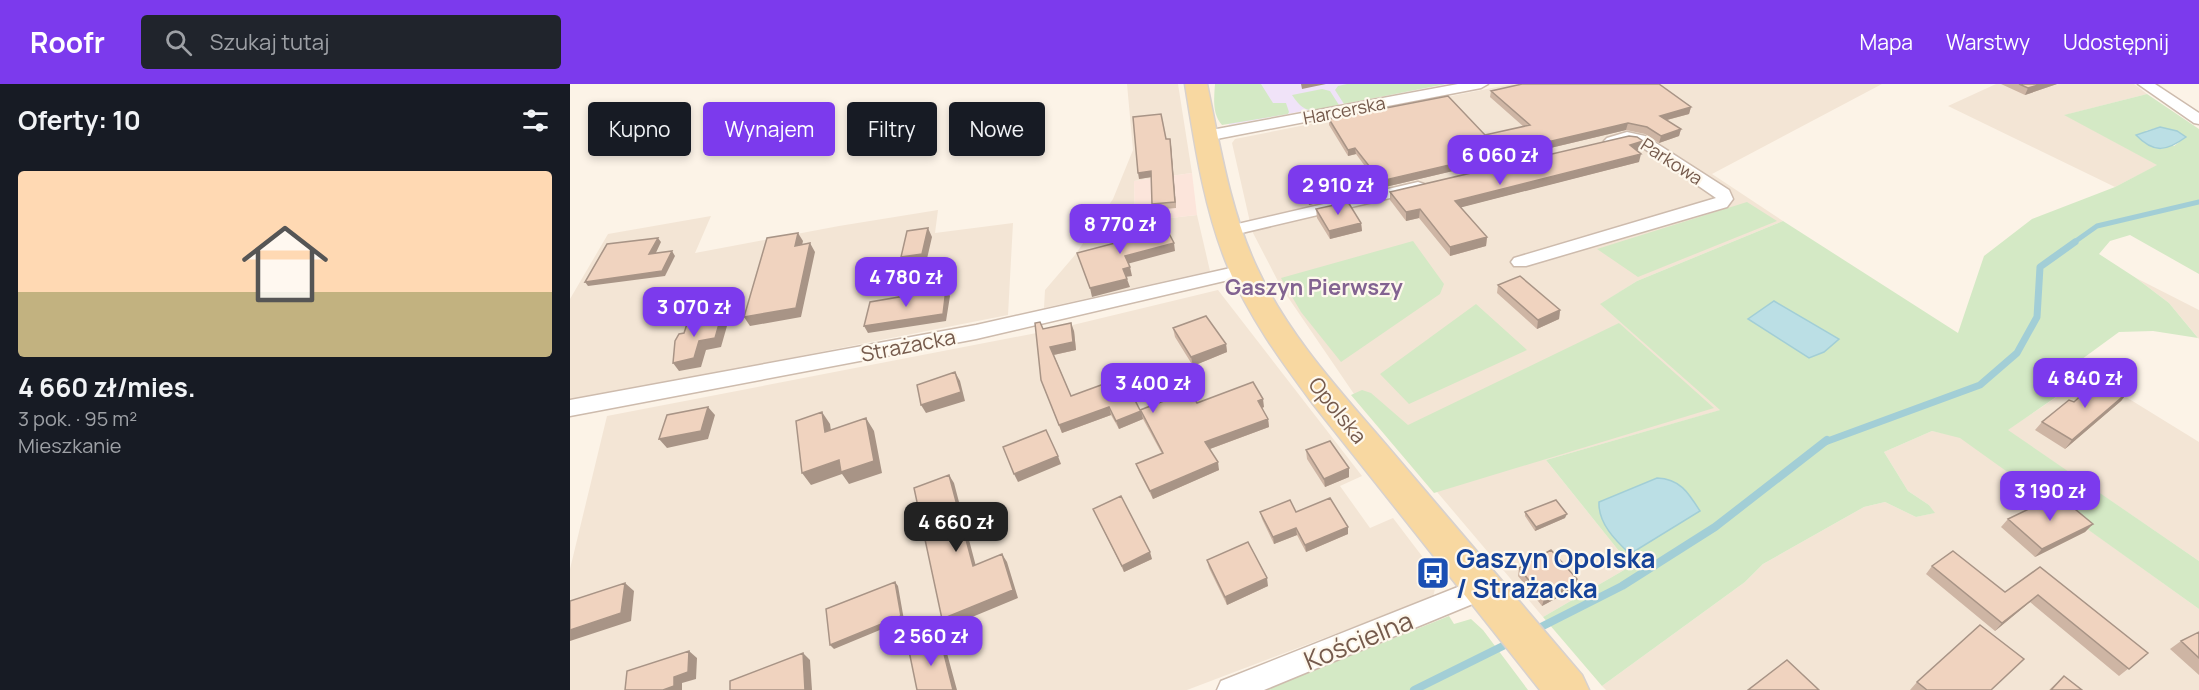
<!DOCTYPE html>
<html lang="pl">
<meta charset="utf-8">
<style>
body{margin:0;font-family:Manrope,sans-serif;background:#20242c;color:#f1f3f6;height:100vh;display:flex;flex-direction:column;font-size:22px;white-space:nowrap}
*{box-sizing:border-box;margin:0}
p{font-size:20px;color:#9ea1a6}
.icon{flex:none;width:33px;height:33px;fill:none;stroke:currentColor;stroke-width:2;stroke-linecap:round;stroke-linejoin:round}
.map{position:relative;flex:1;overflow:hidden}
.drawer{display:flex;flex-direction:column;background:#171b24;width:570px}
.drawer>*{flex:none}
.guide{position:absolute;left:18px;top:18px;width:570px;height:54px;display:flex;gap:12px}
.price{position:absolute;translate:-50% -51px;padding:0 14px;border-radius:12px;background:#7c3aed;color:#fff;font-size:20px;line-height:39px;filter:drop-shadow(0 2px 3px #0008)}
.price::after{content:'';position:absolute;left:50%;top:36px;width:18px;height:14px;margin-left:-9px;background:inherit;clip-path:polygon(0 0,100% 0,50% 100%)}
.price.on{background:#222;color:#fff}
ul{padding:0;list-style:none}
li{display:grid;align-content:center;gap:12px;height:318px;padding:0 18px}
li span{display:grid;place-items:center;height:186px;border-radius:6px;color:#555}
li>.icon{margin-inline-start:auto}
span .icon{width:108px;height:108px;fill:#fffc;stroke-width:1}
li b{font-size:26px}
h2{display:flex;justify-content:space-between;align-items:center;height:72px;padding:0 18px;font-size:26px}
.chip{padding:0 21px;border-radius:6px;background:#171b24;box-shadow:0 3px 9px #0003;font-size:21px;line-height:54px}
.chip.on{background:#7c3aed;color:#fff}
header{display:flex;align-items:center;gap:36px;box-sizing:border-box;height:84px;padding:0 30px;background:#7c3aed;color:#fff}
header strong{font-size:28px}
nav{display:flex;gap:33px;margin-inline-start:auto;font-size:21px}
.search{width:420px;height:54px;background:#20242c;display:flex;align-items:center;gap:15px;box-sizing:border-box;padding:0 21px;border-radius:6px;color:#9ea1a6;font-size:22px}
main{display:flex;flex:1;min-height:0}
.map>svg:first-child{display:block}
</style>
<header>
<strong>Roofr</strong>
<div class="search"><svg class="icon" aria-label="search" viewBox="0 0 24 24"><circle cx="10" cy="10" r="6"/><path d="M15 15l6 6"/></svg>Szukaj tutaj</div>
<nav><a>Mapa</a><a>Warstwy</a><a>Udostępnij</a></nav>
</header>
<main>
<section class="drawer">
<h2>Oferty: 10<svg class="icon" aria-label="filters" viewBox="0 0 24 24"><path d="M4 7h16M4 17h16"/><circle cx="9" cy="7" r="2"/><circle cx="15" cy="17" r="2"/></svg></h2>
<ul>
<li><span style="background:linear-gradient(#ffd9b3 65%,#c2b280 0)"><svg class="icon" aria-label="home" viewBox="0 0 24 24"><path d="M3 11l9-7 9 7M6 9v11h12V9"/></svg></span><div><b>4 660 zł/mies.</b><p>3 pok. · 95 m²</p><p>Mieszkanie</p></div></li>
</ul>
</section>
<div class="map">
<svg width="1629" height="606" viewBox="0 0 1629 606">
<rect width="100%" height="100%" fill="#fcf3e7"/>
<path fill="#f3e5d5" d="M557,0H608L622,89L564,97L565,138L627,131L640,187L474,224L475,206L505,171L543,115L563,66Z
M942,0H1312L1142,90L1213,137L1067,197L1031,220L1151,326L976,376L1061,482L973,533L784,310L711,203L682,147L662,59L665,55Z
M1426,0H1564L1577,10L1495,31L1588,81L1545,103L1378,22Z
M368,126L365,149L443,139L438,231L38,310L0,315V215L38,150L141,132L125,169L269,142Z
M1566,194L1629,226V255L1599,219Z
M648,206L792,392L770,402L800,444L823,434L861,484L856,487L866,501L863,513L617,606H0V485L37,332L482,246Z
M1504,281L1629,358V477L1437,346L1502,303L1497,286Z
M1362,347L1390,353L1629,525V606H1036L1032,602L1175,498L1193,480L1294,423L1315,418L1346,433L1364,429L1359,421L1338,407L1314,368Z"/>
<path fill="#fce5db" d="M622,89L627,131L565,138L564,97Z"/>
<path fill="#f0e3f8" d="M648,0H876L659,41Z"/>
<path fill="#d4e9c5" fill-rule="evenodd" d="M645,0H691L703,19H716L719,28L718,30L652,41C642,30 644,14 645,0Z
M777,0H876L774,20L765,6L768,2Z
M752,5L760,7L769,21C745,25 737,34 722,11Z
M1577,10L1629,45V190L1560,151L1540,157L1529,170L1566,194L1599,219L1628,254L1583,247L1549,248L1497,286L1502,302L1438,346L1629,477V525L1390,354L1362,347L1314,368L1338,407L1359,421L1365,429L1346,433L1315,418L1294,423L1193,480L1175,498L1032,602L973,533L1061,482L976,376L1150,326L1030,220L1067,197L1213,137L1388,249L1414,172L1462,135L1545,103L1587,81L1494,31ZM1590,43L1607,47L1616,53L1604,62L1575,47Z
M1177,118L1207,137L1068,193L1027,165Z
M843,157L874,200L870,210L771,278L731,228L711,194Z
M906,220L957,266L839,320L810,290Z
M1049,239L1144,324L864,409L781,311L792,306L801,309L838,341Z
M879,532L884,540L901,535L913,546L958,606H695Z"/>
<path fill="#bbdfe5" stroke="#a2ced6" stroke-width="1.5" d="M1590,43L1607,47L1616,53C1597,67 1584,70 1566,51Z
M1204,217L1269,255L1254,268L1239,274L1178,235Z
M1087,394C1110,395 1118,408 1130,427L1060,470C1045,456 1028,439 1029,418Z"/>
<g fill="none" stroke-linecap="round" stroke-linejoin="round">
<path stroke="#a2ced6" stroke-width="5" d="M1503,159L1527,142L1629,118"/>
<path stroke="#a2ced6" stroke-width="7" d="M1255,358L1410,301L1447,269L1467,233L1470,183L1505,158"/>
<path stroke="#a2ced6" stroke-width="8" d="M965,546L1052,502L1145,443L1257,356
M844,606L941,558"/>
<g stroke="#cdbbad" stroke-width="3">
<path id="street" d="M888,0H918L911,4L636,57L628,52L636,47Z
M1568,0H1585L1629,29V40L1624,39Z
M1057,48L1075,52L1159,106L1163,115L1157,123L956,182H944L941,178L944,174L1146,114L1066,59L1057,58L1042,62L1034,57L1037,54Z
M848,98L854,100L856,103L854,106L659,152L653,151L650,147L653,143L659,142Z
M674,181L680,183L683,187L680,191L406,255L0,332V316L406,241Z
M913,493L922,496L926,504L922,512L694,606H647L651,597Z"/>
</g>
<g stroke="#d8d1cd" stroke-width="3">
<path id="primary" d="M615,0H637C650,62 660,126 687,184C718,251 770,307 818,363C882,439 947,515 1012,591L1019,606H970L743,320C711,277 679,233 658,183C634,125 625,62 615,0Z"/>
</g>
<use href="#street" fill="#fff" fill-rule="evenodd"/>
<use href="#primary" fill="#f8d8a1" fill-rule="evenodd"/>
</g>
<path fill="#ceb5a4" d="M1431,0H1487L1455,11Z
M921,7L1121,23L1119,30L1097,36L1111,45L1109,52L1089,59L1075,50L1056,46L811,104L786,70L778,72L759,41V35L915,51L954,43L920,13Z
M596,55H600L601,61L606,124L584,126L582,120L581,93L569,95Z
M1071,65L1067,66L1069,78L891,123L917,153L916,162L880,172L849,134L836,137L820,116V108Z
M726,92L770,105L771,113L739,121L727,100Z
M746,125L791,139L792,147L760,155L747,134Z
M928,201L990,226L989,235L967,245L927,209Z
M603,244L656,260L657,268L623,282L605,253Z
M473,245L504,247L506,266L484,271L501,312L570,326L627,319L694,323L692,324L698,335L699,343L640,365L649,386L583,415L569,388L566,380L592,370L573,335L549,345L541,331L492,349L471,296Z
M1558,308L1551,317L1495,365L1465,346L1472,338L1504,318Z
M736,366L779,393L755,403L737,375Z
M523,425L582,475L554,488Z
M690,428H726L778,443V450L736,468L727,451L704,460L692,435Z
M955,428L995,434L965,447L955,432Z
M1438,435L1523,440L1515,448L1465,473L1431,443Z
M637,476L698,502L657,521L639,484Z
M1362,482L1435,508L1470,483L1578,569L1549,592L1460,518L1425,547L1356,490Z
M949,484L1005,504L972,522L948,492Z
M1629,548V591L1600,565L1611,557Z
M1494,592L1512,606H1479Z
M1347,598L1421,606H1340Z"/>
<path fill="#a89486" d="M731,0H756L732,5Z
M1472,0H1487L1455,11L1458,4Z
M1121,23L1119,30L1089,38L1090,32Z
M1058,39L1056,46L811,104V97Z
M1111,45L1109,52L1089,59L1091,52Z
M600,55L601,61L606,124L605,118Z
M1073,57L1071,65L1059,69L1060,61Z
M785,64L786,70L778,72V66Z
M1071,70L1069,78L885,125V117Z
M581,87L582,93L569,95L568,89Z
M770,105L771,113L739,121V112Z
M850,125L849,134L836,137V128Z
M791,139L792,147L760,155L759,147Z
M358,144L362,153L356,179L335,182L331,173Z
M228,149L233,157L230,170L225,162Z
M917,153L916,162L880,172V163Z
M88,154L91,158L83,175L79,170Z
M240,159L245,168L231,233L180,242L174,233Z
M604,159L605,167L557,180L555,172Z
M102,167L105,172L95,192L18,202L15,198Z
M560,183L562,192L555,193L553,185Z
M557,195L560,203L522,213L520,204Z
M376,205L380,212L376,237L298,249L294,242Z
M990,226L989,235L967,245L968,236Z
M151,233L157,242L151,263L136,266L131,283L109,287L103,279L129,257Z
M501,239L504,247L506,266L483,271L480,263Z
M656,260L657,268L623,282L621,273Z
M385,288L390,297L395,317L356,329L351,321Z
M1558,308L1551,317L1495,365L1502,356Z
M693,315L694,323L689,325L688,317Z
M138,323L145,331L138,355L97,364L89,355Z
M539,323L541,331L492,349L489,341Z
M571,327L573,335L549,345L546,337Z
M252,328L260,340L263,360L255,348Z
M296,334L304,347L312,389L279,400L272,390L241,401L232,389L269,376Z
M698,335L699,343L637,366L635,358Z
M488,372L491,380L448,398L444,390Z
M648,378L649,386L583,415L580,407Z
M779,384V393L755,403L754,395Z
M379,391L384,399L408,490L403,482Z
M997,430L995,434L965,447L966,443Z
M1523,440L1515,448L1465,473L1472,465Z
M778,443V450L736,468L735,461Z
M726,444L727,451L704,460L703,453Z
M580,468L582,475L554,488L552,482Z
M432,470L437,478L448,514L378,543L372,535Z
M697,494L698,502L657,521L655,513Z
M1007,495L1005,504L972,522L974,515Z
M325,498L328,502L334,536L264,565L260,561Z
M55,499L64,507L61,537L0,557V546Z
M1468,511L1460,518L1425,547L1432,539Z
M370,554L375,562L387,606H383Z
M119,567L127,574L126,595L112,599V606H93L104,593Z
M233,569L240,576L242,606H235Z"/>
<path fill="#f0d3bf" stroke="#a89486" stroke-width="1.5" d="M952,0H1089L1121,23L1090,32L1111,45L1091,52L1077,43L1058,39L811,97L785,64L778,66L759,35L878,12L915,51L960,41L921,7Z
M1449,0H1472L1458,4Z
M591,30L596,55H600L605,118L582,120L581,87L568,89L563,33Z
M1059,52L1067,53L1073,57L1060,61L1071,70L885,117L917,153L880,163L850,125L836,128L820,108Z
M758,85L770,105L739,112L726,92Z
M778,118L791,139L759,147L746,125Z
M594,140L604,159L555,172L560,183L553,185L557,195L520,204L507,169L549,158L546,152Z
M358,144L352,170L331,173L337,147Z
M228,149L225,162L240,159L226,224L174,233L197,154Z
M88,154L79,170L102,167L92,187L15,198L37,160Z
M950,192L990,226L968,236L928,201Z
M376,205L373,230L294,242L300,218Z
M636,232L656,260L621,273L603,244Z
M151,233L145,254L129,257L124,274L103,279L105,257L109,250L114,249L117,240Z
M470,238L473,245L501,239L503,258L480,263L501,312L553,293L570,326L620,307L627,319L683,298L693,315L688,317L698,335L635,358L648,378L580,407L566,380L593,369L571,327L546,337L539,323L489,341L471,296L465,239Z
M385,288L391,308L351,321L347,301Z
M1531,293L1558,308L1502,356L1472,338L1499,316L1504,318Z
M138,323L131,347L89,355L97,331Z
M252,328L255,348L296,334L304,377L271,388L269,376L232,389L226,337Z
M476,346L488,372L444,390L433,363Z
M760,357L779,384L754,395L736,366Z
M379,391L403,482L432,470L443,506L372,535L344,404Z
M1488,411L1523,440L1472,465L1438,435Z
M551,412L580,468L552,482L523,425Z
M760,414L778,443L735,461L726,444L703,453L690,428L720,416L726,428Z
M986,416L997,430L966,443L955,428Z
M678,458L697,494L655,513L637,476Z
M981,466L1007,495L974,515L949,484Z
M1383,467L1435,508L1470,483L1578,569L1559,585L1468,511L1432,539L1362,482Z
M325,498L331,532L260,561L256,525Z
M55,499L51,529L0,546V517Z
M1410,541L1454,575L1421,606H1357L1347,598Z
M1629,548V574L1611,557Z
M370,554L383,606H347L339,567Z
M119,567L118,588L104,593V602L93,606H55L57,587Z
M233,569L235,606H160V597Z
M1217,576L1249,606H1178Z
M1494,592L1512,606H1481Z"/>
<defs>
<g id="bus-square" transform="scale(1.725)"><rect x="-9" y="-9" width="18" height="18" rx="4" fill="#1a4fb4" stroke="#fef8ed"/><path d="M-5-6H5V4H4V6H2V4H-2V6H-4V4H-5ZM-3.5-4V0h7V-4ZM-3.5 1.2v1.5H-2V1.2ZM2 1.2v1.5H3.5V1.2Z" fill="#fff"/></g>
</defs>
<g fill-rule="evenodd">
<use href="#bus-square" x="863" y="489"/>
</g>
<g text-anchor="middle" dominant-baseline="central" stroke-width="4.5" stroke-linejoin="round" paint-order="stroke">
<g font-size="18" fill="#755a4c" stroke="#fef8ed">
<text transform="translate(774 26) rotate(-11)">Harcerska</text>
<text transform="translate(1102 77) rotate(33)">Parkowa</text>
</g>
<g font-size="21" fill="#755a4c" stroke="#fef8ed">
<text transform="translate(338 261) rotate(-11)">Strażacka</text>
<text transform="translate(768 326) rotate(51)">Opolska</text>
</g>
<g font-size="22" font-weight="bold" fill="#826391" stroke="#fef8ed">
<text x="744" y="203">Gaszyn Pierwszy</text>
</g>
<g font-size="26" font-weight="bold" fill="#164399" stroke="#fef8ed" text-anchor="start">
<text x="886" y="474">Gaszyn Opolska<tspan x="886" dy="30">/ Strażacka</tspan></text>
</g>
<g font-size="26" fill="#755a4c" stroke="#fef8ed">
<text transform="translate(788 556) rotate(-22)">Kościelna</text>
</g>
</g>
</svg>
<b class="price" style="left:930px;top:102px">6 060 zł</b>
<b class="price" style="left:768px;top:132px">2 910 zł</b>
<b class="price" style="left:550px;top:171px">8 770 zł</b>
<b class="price" style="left:336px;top:224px">4 780 zł</b>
<b class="price" style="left:124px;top:254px">3 070 zł</b>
<b class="price" style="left:1515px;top:325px">4 840 zł</b>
<b class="price" style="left:583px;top:330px">3 400 zł</b>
<b class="price" style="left:1480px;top:438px">3 190 zł</b>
<b class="price on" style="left:386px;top:469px">4 660 zł</b>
<b class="price" style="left:361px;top:583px">2 560 zł</b>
<div class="guide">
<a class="chip">Kupno</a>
<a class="chip on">Wynajem</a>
<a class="chip">Filtry</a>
<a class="chip">Nowe</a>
</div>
</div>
</main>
